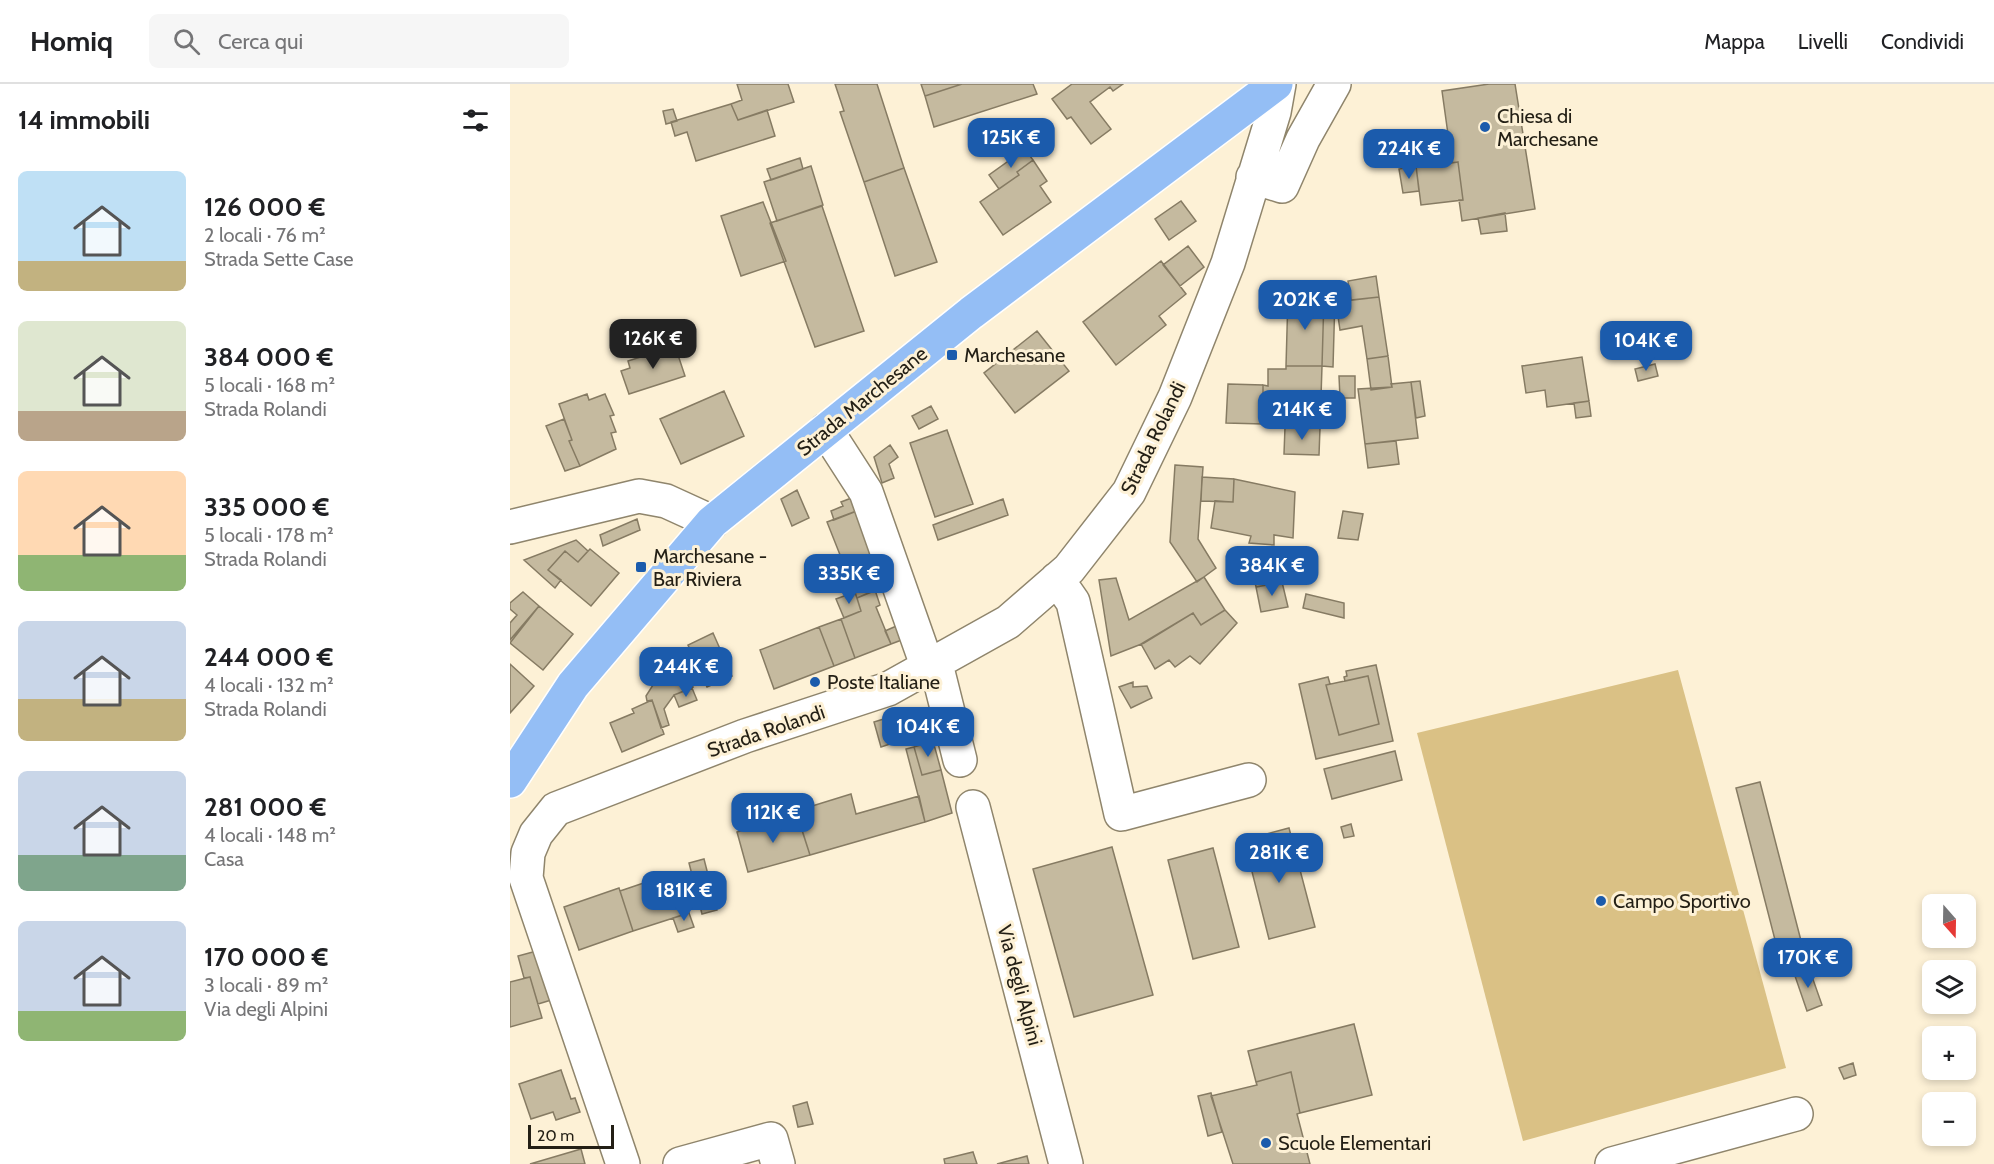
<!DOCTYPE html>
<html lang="it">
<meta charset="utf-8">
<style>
body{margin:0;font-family:Cabin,sans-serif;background:#f6f6f6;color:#202124;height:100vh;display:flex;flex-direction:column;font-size:22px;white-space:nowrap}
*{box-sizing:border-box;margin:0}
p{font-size:20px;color:#757577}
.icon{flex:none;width:33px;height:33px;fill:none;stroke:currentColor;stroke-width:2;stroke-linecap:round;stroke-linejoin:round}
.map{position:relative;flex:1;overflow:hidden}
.details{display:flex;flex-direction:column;background:#fff;width:510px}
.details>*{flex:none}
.needle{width:39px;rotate:160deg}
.controls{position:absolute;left:1412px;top:810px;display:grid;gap:12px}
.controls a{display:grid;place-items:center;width:54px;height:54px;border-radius:9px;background:#fff;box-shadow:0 3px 9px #0003;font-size:30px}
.scale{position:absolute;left:18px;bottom:15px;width:86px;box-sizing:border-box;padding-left:6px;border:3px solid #231f15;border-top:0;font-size:16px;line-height:21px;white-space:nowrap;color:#231f15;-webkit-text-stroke:4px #fdf1d6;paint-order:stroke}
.price{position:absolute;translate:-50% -51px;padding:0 14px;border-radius:12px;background:#1b5bac;color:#fff;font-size:20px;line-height:39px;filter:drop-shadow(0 2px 3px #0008)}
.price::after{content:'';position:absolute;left:50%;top:36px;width:18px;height:14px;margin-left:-9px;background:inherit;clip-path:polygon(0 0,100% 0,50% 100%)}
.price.current{background:#222;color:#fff}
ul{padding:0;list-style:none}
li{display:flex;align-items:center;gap:18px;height:150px;padding:0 18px}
li span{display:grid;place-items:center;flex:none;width:168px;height:120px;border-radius:9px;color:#555}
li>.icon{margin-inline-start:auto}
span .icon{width:72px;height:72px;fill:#fffc;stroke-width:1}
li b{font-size:26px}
h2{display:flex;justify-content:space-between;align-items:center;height:72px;padding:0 18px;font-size:26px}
header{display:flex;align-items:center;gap:36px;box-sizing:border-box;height:84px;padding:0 30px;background:#fff;border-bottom:2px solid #e0e0e0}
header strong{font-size:28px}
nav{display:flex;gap:33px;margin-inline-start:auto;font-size:21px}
.search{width:420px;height:54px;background:#f6f6f6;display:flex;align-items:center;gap:15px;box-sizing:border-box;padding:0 21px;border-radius:9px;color:#757577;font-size:22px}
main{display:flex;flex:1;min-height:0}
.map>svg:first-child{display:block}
</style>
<header>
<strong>Homiq</strong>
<div class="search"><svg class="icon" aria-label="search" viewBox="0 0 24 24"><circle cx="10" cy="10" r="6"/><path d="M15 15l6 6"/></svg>Cerca qui</div>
<nav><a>Mappa</a><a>Livelli</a><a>Condividi</a></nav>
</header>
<main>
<section class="details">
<h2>14 immobili<svg class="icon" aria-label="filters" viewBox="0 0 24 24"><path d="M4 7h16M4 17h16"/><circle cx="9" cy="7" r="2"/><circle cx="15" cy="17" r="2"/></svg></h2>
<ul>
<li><span style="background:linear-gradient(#bfe0f5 75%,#c2b280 0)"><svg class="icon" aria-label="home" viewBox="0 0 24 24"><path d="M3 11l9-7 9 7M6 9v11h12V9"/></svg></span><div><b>126 000 €</b><p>2 locali · 76 m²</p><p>Strada Sette Case</p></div></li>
<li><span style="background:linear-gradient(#dfe7d0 75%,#b9a48a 0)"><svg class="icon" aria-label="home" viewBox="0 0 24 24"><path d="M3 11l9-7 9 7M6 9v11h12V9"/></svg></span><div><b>384 000 €</b><p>5 locali · 168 m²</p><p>Strada Rolandi</p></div></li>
<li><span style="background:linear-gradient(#ffd9b3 70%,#8fb573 0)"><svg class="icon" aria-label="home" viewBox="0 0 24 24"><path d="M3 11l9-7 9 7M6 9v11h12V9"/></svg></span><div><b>335 000 €</b><p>5 locali · 178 m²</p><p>Strada Rolandi</p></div></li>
<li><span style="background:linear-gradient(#c9d6e8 65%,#c2b280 0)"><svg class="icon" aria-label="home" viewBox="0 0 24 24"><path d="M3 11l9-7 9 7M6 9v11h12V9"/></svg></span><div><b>244 000 €</b><p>4 locali · 132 m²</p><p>Strada Rolandi</p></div></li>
<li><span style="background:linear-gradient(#c9d6e8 70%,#7fa58c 0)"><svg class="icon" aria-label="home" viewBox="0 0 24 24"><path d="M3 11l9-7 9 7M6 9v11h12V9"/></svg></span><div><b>281 000 €</b><p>4 locali · 148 m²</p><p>Casa</p></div></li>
<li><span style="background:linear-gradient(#c9d6e8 75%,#8fb573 0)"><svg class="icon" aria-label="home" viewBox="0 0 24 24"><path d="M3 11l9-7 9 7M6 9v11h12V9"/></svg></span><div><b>170 000 €</b><p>3 locali · 89 m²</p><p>Via degli Alpini</p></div></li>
</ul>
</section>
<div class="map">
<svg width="1484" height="1080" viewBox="0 0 1484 1080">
<rect width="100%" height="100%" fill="#fdf1d6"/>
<path fill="#dac185" d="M1168,586L1276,984L1013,1057L907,649Z"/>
<path fill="#c5ba9f" stroke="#867b63" stroke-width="1.5" d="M227,0H278L284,18L228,36L221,20L232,16Z
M325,0H367L394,84L354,98L330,28L334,27Z
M411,0H452L415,12Z
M452,0H523L527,10L424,43L415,12Z
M562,0H613L603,7L600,3L580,18L601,45L581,60L561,33L557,35L542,15Z
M1005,0L1025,125L952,137L949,116H953L948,78L942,79L932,7L979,0Z
M221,20L228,36L257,26L265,52L186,77L177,48L165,52L161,38Z
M163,25L167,37L156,40L153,27Z
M515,65L523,76L507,88L509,91L489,105L479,91Z
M290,74L293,85L261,96L257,85Z
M523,76L537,97L530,102L541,118L493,151L470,118L509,91L507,88Z
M948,78L953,116L911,121L906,82Z
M301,82L313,121L267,137L254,98Z
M906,82L909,107L893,109L889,85Z
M394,84L427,178L385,192L354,98Z
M671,117L686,137L659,156L645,135Z
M253,118L276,177L231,192L211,132Z
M312,122L354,247L305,263L260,139Z
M995,129L997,147L971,150L968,134Z
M678,162L694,183L670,202L653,181Z
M651,177L676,210L649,232L656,241L606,281L573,238Z
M866,192L869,213L841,216L838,197Z
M778,212L814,213L812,282H776Z
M814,213H825L823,283L812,282Z
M869,213L878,272L857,275L852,242L830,246L826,218Z
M527,247L559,287L505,329L474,289Z
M165,262L175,292L119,310L111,287L120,284L118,277Z
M878,272L882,303L861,306L857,275Z
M1072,273L1079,317L1037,323L1035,306L1016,309L1012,282Z
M1145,280L1148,292L1128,297L1125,285Z
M776,282H812L810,344L753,340V301L758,302V285H776Z
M829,292H845V314H830Z
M910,297L915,332L906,334L901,298Z
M901,298L908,354L855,360L848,305L882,303L881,300Z
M718,300L753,301V340L716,339Z
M214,307L234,352L171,380L150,335Z
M77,310L79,316L95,310L104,331L100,332L106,348L101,349L106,365L70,382L59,357L62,356L49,320Z
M1079,317L1081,332L1066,334L1064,319Z
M421,322L428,335L409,345L402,332Z
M54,335L62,356L59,357L70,382L55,387L36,342Z
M775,343L810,344L809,371L774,370Z
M437,346L463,420L425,433L400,359Z
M886,357L889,380L858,384L855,360Z
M380,361L388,373L379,380L384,394L372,399L364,373Z
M665,381L693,383L688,455L706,484L687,498L660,458Z
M692,393L724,395L723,418L691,417Z
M724,395L785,408L783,454L764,451V461L739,459L741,452L701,444L705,417L723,418Z
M287,406L299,434L282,442L271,415Z
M352,410L357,423L324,436L321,427L333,422L331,418Z
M493,415L498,431L428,456L423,441Z
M357,423L377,475L338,491L317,438Z
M833,427L853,430L848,456L828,454Z
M127,435L130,446L93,462L90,451Z
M66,456L78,467L68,478L55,467L38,486L51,496L45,504L14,476Z
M80,465L109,489L81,522L38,486L55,467L68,478Z
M768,473L772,498L746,503L741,478Z
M377,475L386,498L347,514L338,491Z
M694,493L715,526L691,541L683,529L634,559L601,572L589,496L606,494L619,536Z
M772,498L778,523L751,528L746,503Z
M365,506L370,521L366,523L381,560L345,574L331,535L351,527L347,514Z
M13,508L29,522L0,556V539L7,531L0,525V519Z
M345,508L351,527L334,534L326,515Z
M796,510L834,519V534L793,524Z
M29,522L63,550L33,586L0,559Z
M715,526L727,539L690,580L680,572L665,583L659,576L645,585L631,560L683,529L691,541Z
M331,535L345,574L324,582L309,543Z
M391,540L397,554L381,560L375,547Z
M309,543L324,582L264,605L250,566Z
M203,549L222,592L197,603L178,561Z
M0,580L24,602L0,629Z
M866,581L883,657L806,675L789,600L818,593L820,600L816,601L829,651L869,640L858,592L835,597L834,593L837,592L836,587Z
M173,582L183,603L164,611L154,625L159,641L151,644L142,616L137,617L136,612L148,593Z
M858,592L869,640L829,651L816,601Z
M623,598V603L637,602L642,614L621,624L609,603Z
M182,604L187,616L169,623L164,611Z
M142,616L154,650L112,668L100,639L124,629L122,625Z
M380,633L386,658L371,663L364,638Z
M423,657L431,686L412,691L404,663Z
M404,663L412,691L431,686L442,729L415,738L396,665Z
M885,667L892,696L822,715L814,685Z
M1250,698L1296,876L1272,883L1226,704Z
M341,710L346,730L409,712L415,738L300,771L286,727Z
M287,731L300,771L238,788L227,748Z
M841,740L844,752L834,754L831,743Z
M779,744L805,843L759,855L734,756Z
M602,763L643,911L564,933L523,785Z
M703,764L729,863L683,875L658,776Z
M194,775L207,826L192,830L179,779Z
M166,788L179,829L123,847L110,807Z
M109,804L123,847L69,866L54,823Z
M179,829L184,843L168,848L163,834Z
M34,865L48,914L28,920L20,893L14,894L8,872Z
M1299,884L1312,921L1297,927L1284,889Z
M20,893L32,934L0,943V898Z
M844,940L862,1011L790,1029L781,988L746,998L738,967Z
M1343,979L1346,991L1334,995L1329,984Z
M51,986L61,1015L65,1014L70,1028L46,1036L43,1028L21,1035L9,1000Z
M781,988L790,1029L787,1030L800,1080H723L701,1012L747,1001L746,998Z
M701,1009L712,1048L698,1052L688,1012Z
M297,1018L303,1040L288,1043L283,1022Z
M71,1065L75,1080H20Z
M463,1068L467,1080H435L434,1075Z
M517,1072L519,1080H487Z"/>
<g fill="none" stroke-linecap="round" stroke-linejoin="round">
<g stroke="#8f856c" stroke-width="36">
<path id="minor" d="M743,93L772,102L793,55L824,0
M316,346L356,408L418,584
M0,443L129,412L156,417L202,438
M547,495L563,518L611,730L739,696
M426,580L450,676
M463,723L556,1080
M113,1080L16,794L18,769L26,750L46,725L235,652L378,605L498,538L559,485L619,408L665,313L718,179L764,28L769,0
M170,1080L261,1055L268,1080
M1102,1080L1286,1030"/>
</g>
<g stroke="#fff" stroke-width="36">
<path id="major" d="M0,697L63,601L202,438L461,229L766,0"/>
</g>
<use href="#minor" stroke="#fff" stroke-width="33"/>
<use href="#major" stroke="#94bef5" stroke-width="33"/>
</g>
<g fill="#1b5bac" stroke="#fdf1d6" stroke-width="2">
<circle cx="975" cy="43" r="6"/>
<rect x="436" y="265" width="12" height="12" rx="3"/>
<rect x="125" y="477" width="12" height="12" rx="3"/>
<circle cx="305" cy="598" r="6"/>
<circle cx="1091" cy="817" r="6"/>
<circle cx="756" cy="1059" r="6"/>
</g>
<g text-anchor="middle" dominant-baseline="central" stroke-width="6" stroke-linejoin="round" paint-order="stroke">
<g font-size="20" fill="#231f15" stroke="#fdf1d6" text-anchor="start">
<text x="987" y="32">Chiesa di<tspan x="987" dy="23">Marchesane</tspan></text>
<text x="454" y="271">Marchesane</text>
<text x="143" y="472">Marchesane -<tspan x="143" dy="23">Bar Riviera</tspan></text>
<text x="317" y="598">Poste Italiane</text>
<text x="1103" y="817">Campo Sportivo</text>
<text x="768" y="1059">Scuole Elementari</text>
</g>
<g font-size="20" fill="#231f15" stroke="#fdf1d6">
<text transform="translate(352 317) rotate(-39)">Strada Marchesane</text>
<text transform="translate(643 354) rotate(-64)">Strada Rolandi</text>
<text transform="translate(256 647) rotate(-19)">Strada Rolandi</text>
<text transform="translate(510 901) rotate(75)">Via degli Alpini</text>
</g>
</g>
</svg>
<div class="controls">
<a><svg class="needle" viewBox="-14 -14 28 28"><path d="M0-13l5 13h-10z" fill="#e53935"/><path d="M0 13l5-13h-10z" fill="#757577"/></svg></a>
<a><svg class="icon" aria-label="layers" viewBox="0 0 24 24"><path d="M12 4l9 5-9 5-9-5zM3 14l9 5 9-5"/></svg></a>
<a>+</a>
<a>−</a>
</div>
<div class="scale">20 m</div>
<b class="price" style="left:501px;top:85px">125K €</b>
<b class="price" style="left:899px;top:96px">224K €</b>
<b class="price" style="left:795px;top:247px">202K €</b>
<b class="price current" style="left:143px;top:286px">126K €</b>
<b class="price" style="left:1136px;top:288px">104K €</b>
<b class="price" style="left:792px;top:357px">214K €</b>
<b class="price" style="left:762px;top:513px">384K €</b>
<b class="price" style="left:339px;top:521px">335K €</b>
<b class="price" style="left:176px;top:614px">244K €</b>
<b class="price" style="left:418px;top:674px">104K €</b>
<b class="price" style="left:263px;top:760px">112K €</b>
<b class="price" style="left:769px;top:800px">281K €</b>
<b class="price" style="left:174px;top:838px">181K €</b>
<b class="price" style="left:1298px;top:905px">170K €</b>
</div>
</main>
